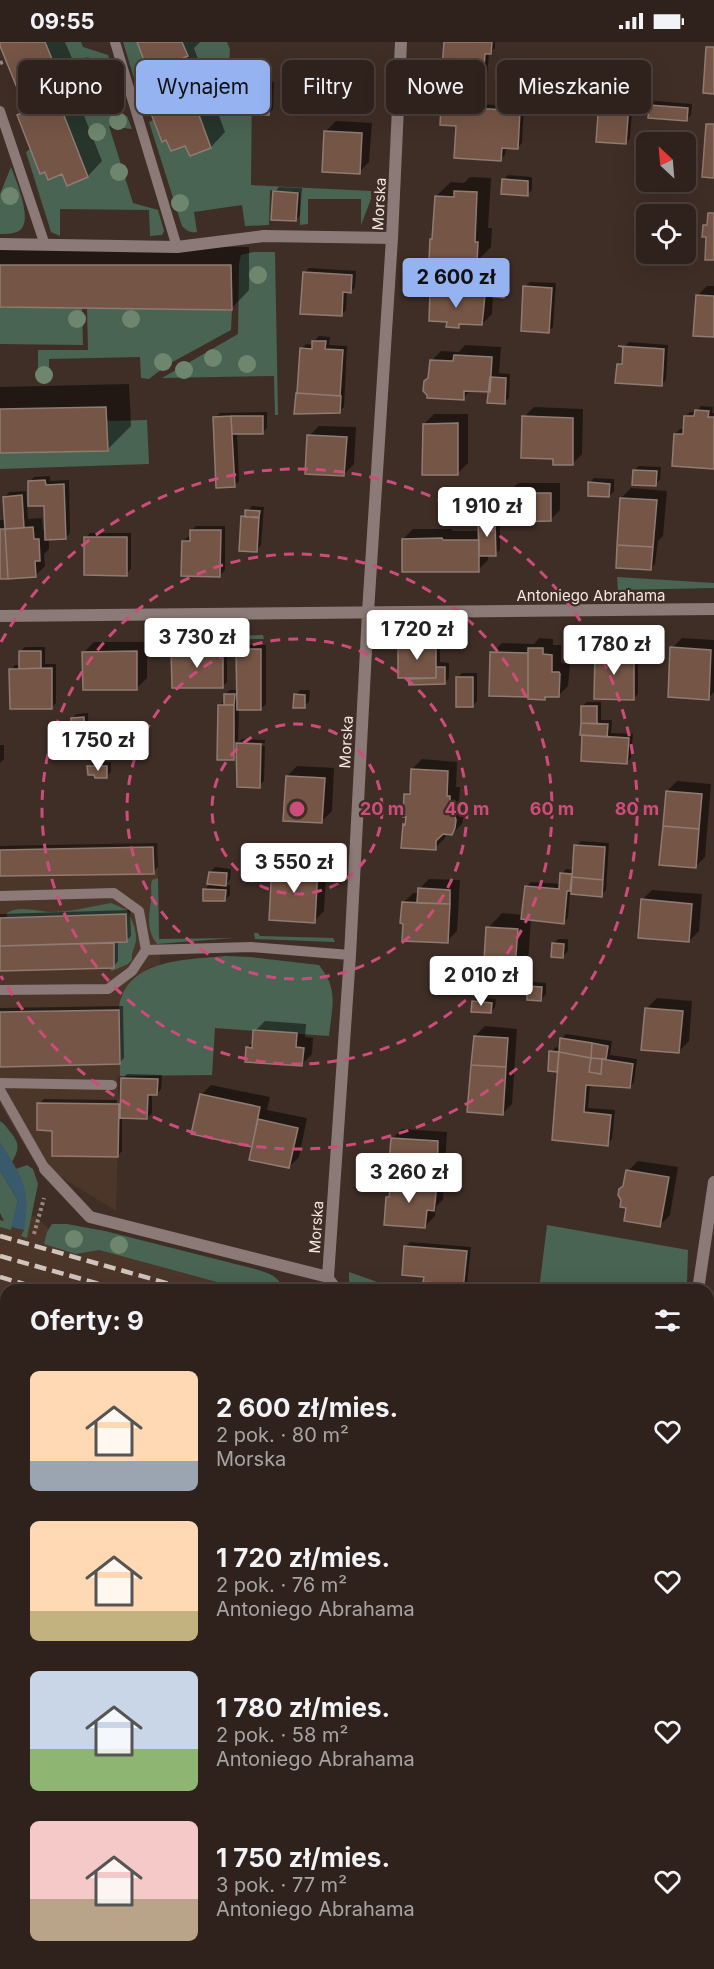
<!DOCTYPE html>
<html lang="pl">
<meta charset="utf-8">
<style>
body{margin:0;font-family:Inter,sans-serif;background:#372a25;color:#f1f3f6;height:100vh;display:flex;flex-direction:column;font-size:22px;white-space:nowrap}
*{box-sizing:border-box;margin:0}
p{font-size:20px;color:#a7a4a3}
.icon{flex:none;width:33px;height:33px;fill:none;stroke:currentColor;stroke-width:2;stroke-linecap:round;stroke-linejoin:round}
.map{position:relative;flex:1;overflow:hidden}
.drawer{position:absolute;left:0px;top:1242px;width:714px;height:686px;display:flex;flex-direction:column;background:#2f221c;border-radius:18px 18px 0 0;box-shadow:0 6px 24px #0002,0 0 0 2px #4a3f3b}
.drawer>*{flex:none}
.hud{position:absolute;left:18px;top:18px;width:678px;height:54px;display:flex;gap:12px}
.needle{width:39px;rotate:334deg}
.tools{position:absolute;left:636px;top:90px;display:grid;gap:12px}
.tools a{display:grid;place-items:center;width:60px;height:60px;border-radius:9px;background:#2f221c;box-shadow:0 6px 24px #0002,0 0 0 2px #4a3f3b;font-size:30px}
.price{position:absolute;translate:-50% -51px;padding:0 14px;border-radius:6px;background:#fff;color:#222;font-size:20px;line-height:39px;filter:drop-shadow(0 2px 3px #0008)}
.price::after{content:'';position:absolute;left:50%;top:36px;width:18px;height:14px;margin-left:-9px;background:inherit;clip-path:polygon(0 0,100% 0,50% 100%)}
.price.current{background:#95b2f1;color:#111}
ul{padding:0;list-style:none}
li{display:flex;align-items:center;gap:18px;height:150px;padding:0 30px}
li span{display:grid;place-items:center;flex:none;width:168px;height:120px;border-radius:9px;color:#555}
li>.icon{margin-inline-start:auto}
span .icon{width:72px;height:72px;fill:#fffc;stroke-width:1}
li b{font-size:26px}
h2{display:flex;justify-content:space-between;align-items:center;height:72px;padding:0 30px;font-size:26px}
.pill{padding:0 21px;border-radius:9px;background:#2f221c;box-shadow:0 6px 24px #0002,0 0 0 2px #4a3f3b;font-size:21px;line-height:54px}
.pill.current{background:#95b2f1;color:#111}
.status{display:flex;justify-content:space-between;align-items:center;height:42px;padding:0 30px;background:#2f221c;direction:ltr}
.status svg{height:16px;fill:currentColor}
.map>svg:first-child{display:block}
</style>
<div class="status"><b>09:55</b><svg viewBox="0 0 49 12"><path d="M0 12V9h3v3zM5 12V6h3v6zM10 12V3h3v9zM15 12V0h3v12zM26 1h20v11H26zM47 4h2v5h-2z"/></svg></div>
<div class="map">
<svg width="714" height="1927" viewBox="0 0 714 1927">
<rect width="100%" height="100%" fill="#3f2e26"/>
<path fill="#4c362a" d="M157,801L160,923L148,926L119,968L120,1034L117,1035L119,1062L116,1169L33,1118L0,1062V806Z
M35,1174L76,1212L99,1208L246,1248H6V1297H0V1178L4,1180Z
M708,1374L714,1375V1487L708,1486Z
M714,1641V1927H650L652,1922H708V1668Z"/>
<path fill="#496453" d="M45,0H81L83,5L108,13L111,21L86,15L95,39L120,48L123,59L99,52L104,68L127,74L132,87L109,84L133,161L158,168L164,189L162,193L150,194L149,168L60,167V194L51,190L26,110L30,107L40,131L45,130L48,138L62,132L67,144L88,135L54,48L63,44Z
M123,0H137L145,20L148,19L151,26L142,30L146,40L140,43L149,66L144,69Z
M182,0H227L230,7L228,40L252,44L251,143L371,149V157L361,183V157H308V182L300,183V150L270,148L269,183L245,184L242,163L194,170L197,190C190,191 187,189 182,184L149,80L153,78L162,99L166,98L171,109L185,104L190,114L211,106L179,18L188,14Z
M11,125C16,139 34,179 19,189C13,192 6,192 0,192V152Z
M253,210H275L278,373H275L274,334L162,336L238,292L239,222L241,213Z
M0,265L82,266L83,303L0,302Z
M87,266L232,268L231,288L167,323L149,337L141,336L140,315L49,317V335H38V308H88Z
M147,378L149,422L0,427V411L108,409L106,379Z
M617,535L714,541V546L618,548Z
M263,593L264,597L172,598V595Z
M158,836L159,897L234,896L157,902C146,887 149,875 151,858C152,851 150,845 152,838Z
M111,861L127,868C131,876 137,888 136,898C135,906 131,910 132,918L128,922L112,929L108,926L114,925V901L127,900L125,872L7,876V871C18,863 36,869 49,870C70,870 90,865 111,861Z
M254,891H258L260,894L333,896L335,900L255,897Z
M226,914L250,915L319,923C339,948 332,964 329,994L215,986L212,1033L120,1034C120,1012 116,987 119,965C127,916 187,918 226,914Z
M0,1079C5,1082 7,1086 11,1091C20,1102 19,1107 12,1120L0,1101Z
M27,1123L33,1127L38,1142L27,1196L21,1194L24,1188L16,1127Z
M0,1128L18,1159L11,1188L0,1185V1178L4,1179L0,1171Z
M52,1182H67L105,1189L255,1227C267,1231 278,1233 283,1246L288,1248H246L99,1208L76,1212L44,1202L47,1190Z
M547,1183L688,1208L687,1242L685,1248H539Z
M349,1230L400,1248H354L349,1239Z
M1,1271L5,1273L6,1321L0,1308Z
M714,1316V1375L708,1374V1319Z
M0,1336C8,1369 11,1443 0,1476Z
M6,1516V1593L2,1623H0V1553Z"/>
<path fill="#385a6c" d="M0,1101C23,1136 31,1145 24,1188L11,1185L18,1159L0,1128Z
M6,1436V1516L0,1555V1484Z"/>
<path fill="#0007" d="M0,0H65L77,28L69,36L102,119L88,134L68,142L63,130L18,74L23,69V57Z
M138,0H200L194,6L225,90L211,105L190,113L186,103L142,43L147,38L144,30L151,23Z
M446,0H495V6L489,11L487,34L482,38L455,26Z
M261,40H274L273,67L268,72L257,44Z
M605,55L633,57L630,96L626,101L600,60Z
M655,59L692,62L691,73L686,78L650,64Z
M448,60L524,65L522,101L517,106L506,105L505,113L500,117L457,83L443,64Z
M336,79L372,81L369,120L359,130L326,89Z
M508,133L532,135V148L527,153L503,138Z
M470,135L491,136L488,186H492L491,205L476,220L434,195L436,154L451,140L464,141Z
M279,145L302,146L300,173L296,178L275,150Z
M0,205H249V248L231,267L0,264Z
M309,226L356,229L355,245L351,250L347,249L346,268L341,273L304,231Z
M486,232L509,234L508,249L503,254L493,253L492,272L482,282L462,280L458,284L448,279L432,250L442,240L481,243V237Z
M530,240L556,241L553,285L548,289L525,245Z
M707,244H714V294L697,254Z
M319,294L330,295L329,303L347,304L344,365L339,369L295,370L302,307L306,302L314,303V299Z
M629,300L668,303L666,338L661,343L618,323L623,317L624,305Z
M465,303L501,305L499,331L510,332L509,356L504,360L489,348H471L463,356L430,335L431,319L441,309L459,310Z
M129,342L131,384L107,408L0,410V345Z
M701,364L713,365L712,371H714V426L675,392L680,387H685L686,374L690,370H696Z
M534,365L583,367L582,412L572,422L555,415L524,375Z
M267,370V386L262,391H237L239,439L234,444L215,376L220,371Z
M434,372H468V421L458,431L424,382Z
M319,384L356,385L354,422L344,432L309,394Z
M639,424L661,425L660,438L655,442L634,428Z
M50,434V439L69,438L70,491L66,496L49,497V507L44,512L45,524L35,534L0,536V478H6L5,455L9,450L26,449L28,477L42,476L43,488H46V462L29,440L34,435Z
M594,436L614,437V449L609,454L589,441Z
M518,441H560V468L550,478L508,451Z
M461,446H495L494,475H500V508L495,512L488,513V518L478,528L403,497L413,487H452V489H480V475L456,451Z
M631,446L667,449L663,494L658,499L655,522L650,527L621,456Z
M252,464L264,465L261,503L256,508L242,475Z
M196,484H225V528L220,533L183,499L188,495H191V489Z
M90,491H131V527L126,532L85,496Z
M539,596L553,597V603H561V621L570,622L568,644L558,654H547L544,656L492,611L502,601L534,602Z
M682,596L714,598V650L708,656L672,606Z
M440,598V620L449,621V636L444,641H410L400,604L405,599Z
M94,600H147V636L137,646L84,610Z
M227,603V640L223,644L173,609L178,604Z
M243,603H266V662L261,667H239L238,701L242,697L265,698V701L240,700V703L265,704L264,739L259,744L237,712L234,716L219,663L225,659V652L230,648H238V608Z
M25,605H45V622H56V661L52,665L11,628L15,623H21L20,610Z
M601,605L638,607V652L633,657L597,610Z
M462,631H477V659L473,664L457,636Z
M300,648H310L309,660L304,664L295,653Z
M587,660H601V678H612L611,691L633,692L631,716L626,721L582,664Z
M88,671L89,702L84,707L72,676L77,672Z
M0,703H4V717L0,721Z
M422,717L457,720L456,745H460L459,760L463,761L465,767L462,782L452,792L445,791V796L435,806L404,783L407,780L406,753L411,747L412,727Z
M94,720H111V730L106,735L89,725Z
M297,724L334,726L332,769L322,779L287,734Z
M677,739L711,742L705,815L695,825L667,749Z
M581,799L609,801L606,848L601,853L570,851L568,876L563,880L531,877L528,921L514,936L488,886L502,871L523,873L526,845L531,840L561,842L562,832L566,827L574,828L576,804Z
M157,801L158,825L153,830L0,833V804Z
M283,813L327,815L324,869L314,879L273,823Z
M215,825L231,827L230,838L224,843H230V853L225,858L205,847L211,841L210,830Z
M429,837L460,838L457,889L447,899L403,861L413,851H419V847Z
M652,848L702,852L699,889L689,899L642,858Z
M130,868L131,894L126,899H118V919L114,924L0,928V872Z
M558,897H568V909L563,914L553,902Z
M534,940L546,941V952L541,957L529,945Z
M478,955L496,957L495,965L491,970L473,960Z
M657,956L692,959L689,999L679,1009L647,966Z
M123,964L124,1016L119,1021L0,997V966Z
M265,979L306,982L305,995L313,996L312,1012L302,1022L248,1005L254,999L255,989Z
M485,984L517,987L512,1062L502,1072L475,994Z
M566,992L612,999L610,1013L637,1017L634,1040L630,1045L590,1041L588,1066L615,1068L612,1097L607,1102L553,1096L559,1029L549,1028L551,1010L556,1005L560,1006L561,997Z
M127,1032L162,1033L161,1047L157,1052H152V1071L147,1076L122,1075V1109L117,1114L54,1087L39,1062L44,1057L117,1058L116,1111H119L120,1058H122L123,1037Z
M211,1043L270,1055L267,1068L307,1076L299,1115L289,1125L254,1104L201,1053Z
M402,1087L447,1090L443,1157L436,1165L435,1174L425,1184L387,1155L391,1152L396,1121L392,1097Z
M638,1119L678,1125L670,1173L660,1183L628,1165L625,1143L628,1129Z
M410,1200L471,1205L467,1242L463,1246L437,1240L425,1234L406,1204Z
M655,1922H669L692,1927H652Z"/>
<path fill="#755545" stroke="#8f7b71" stroke-width="1.5" d="M0,0H45L63,44L54,48L88,135L67,144L62,132L48,138L45,130L40,132L17,73L22,71L18,61L22,58L0,4Z
M137,0H182L188,14L179,18L211,106L190,114L185,104L171,109L166,98L162,100L140,43L146,40L142,30L151,26L148,19L145,21Z
M444,0H492L491,12H485L483,40L453,37L454,27L442,26Z
M706,5H714V52L703,51Z
M255,44L270,45L269,73H254Z
M599,59L629,62L626,102L596,100Z
M649,63L688,66L687,79L648,76Z
M441,64L520,69L518,107L502,106L501,119L454,116L456,84L440,83Z
M706,82H714V136L702,135Z
M324,89L362,91L360,132L322,130Z
M502,137L528,139V154L501,152Z
M273,149L298,151L296,179L271,178Z
M454,149L477,150L475,200H478L477,222L429,218L430,197H432L435,154L454,155Z
M708,171H714V218H705L706,195H702L703,183H707Z
M0,223H231L232,268L0,265Z
M303,230L352,233L351,251L343,250L342,274L300,272Z
M479,236L505,238L504,256L478,253Z
M523,244L552,246L549,291L521,289Z
M430,249L485,253L482,283L459,282V286L446,285L447,280L429,279Z
M696,253L714,254V295L693,294Z
M312,299H326L325,307L343,308L340,354L297,351L300,306L312,307Z
M618,304L664,307L662,344L615,341L617,322H622L623,305Z
M454,313L492,315L490,350L464,349V358L427,356V353L423,349L424,339L428,336L430,318L453,319Z
M490,335L506,336L505,362L487,361Z
M296,351L341,354L340,371L294,372Z
M106,365L108,409L0,411V367Z
M695,368L709,369L708,375H714V427L672,424L674,392H683L684,374H694Z
M231,374L235,445L216,446L213,375Z
M231,374H263V392H232Z
M522,374L573,376V423H553V417L521,416Z
M458,381V433H422L423,382Z
M307,393L347,395L344,434L305,432Z
M633,428L657,429L656,444L632,443Z
M45,438L46,443L64,442L66,497L45,498L44,464H28V439Z
M588,440L610,442L609,455L588,454Z
M477,450H491L490,479H478Z
M477,450L478,477L455,478L454,451Z
M506,451H551V479L507,480Z
M22,453L24,486L5,487L3,455Z
M620,456L657,458L653,505L617,503Z
M245,468L260,469L259,475H245Z
M241,474L259,476L257,510L239,509Z
M478,479H495L496,514H479Z
M33,485L34,497H39L40,519H35L36,535L8,537L5,487Z
M0,487H5L8,537H0Z
M190,488H221L220,535L181,534L182,499H190Z
M84,495H127V534L84,533Z
M442,496L443,498H479V530H402V497Z
M617,503L653,505L651,528L616,526Z
M398,603H436V636H398Z
M670,605L711,608L709,658L668,655Z
M528,606H543V612L552,613V630H559L560,632L559,655H545V658L528,657Z
M236,607H261V668H237Z
M171,608H223V646H172Z
M19,609H41V626L19,627Z
M137,609V648H83L82,610Z
M490,610L528,611V655L489,654Z
M595,610L634,611V658L594,657Z
M436,625H445V642L409,643L408,637L436,636Z
M52,626V667H10L9,627Z
M456,635H473V665H456Z
M224,652H235L234,663H224Z
M294,652L305,653V666H293Z
M218,663H234V718H217Z
M581,664H597V682L581,681Z
M84,675L85,708H71V676Z
M581,681L608,682L607,695L580,693Z
M582,693L629,696L627,722L581,719Z
M236,701L261,702L260,746L237,745Z
M87,724H107V736H95L94,733H88Z
M411,727L448,729L447,754H450V770H454L456,778L455,786L452,793L443,792L436,799V808L401,806L403,782L405,783L406,775H403L404,752H410Z
M286,734L325,736L322,781L283,779Z
M666,749L702,752L699,787L663,784Z
M663,784L699,787L696,826L659,823Z
M574,803L605,805L603,838L572,835Z
M153,805L154,832L0,834V808Z
M272,822L318,825L315,881L269,878Z
M209,830L227,831L226,844L207,842Z
M560,831L572,832L570,849H567L564,882L521,877L525,844L559,847Z
M572,835L603,838L602,855L571,852Z
M418,846L450,848V862L417,861Z
M203,847L226,848L225,859H203Z
M641,857L692,862L689,900L638,896Z
M402,860L450,862L448,901L402,899L403,882L400,881Z
M126,872L127,900L0,904V876Z
M486,885L518,887L514,938L483,935Z
M114,901V926L0,929V904Z
M552,901L564,902L563,916L551,915Z
M527,944L542,945L541,959L527,958Z
M472,959L492,961L491,971L471,970Z
M645,966L683,969L679,1011L641,1008Z
M119,968L120,1022L0,1025V970Z
M253,988L297,991L296,1005L304,1006L302,1024L245,1020L246,1005L252,1006Z
M474,994L508,996L506,1025L471,1023Z
M560,996L592,1001L591,1016L559,1010Z
M592,1001L608,1004L606,1017L591,1016Z
M549,1009L559,1010L557,1030L548,1029Z
M559,1010L591,1016L589,1030L601,1032L602,1017L633,1022L630,1046L586,1043L584,1070L611,1073L608,1104L552,1098Z
M591,1016L602,1017L601,1032L589,1030Z
M471,1023L506,1025L503,1073L467,1070Z
M121,1036L158,1037L157,1053H148L147,1077L120,1076Z
M200,1052L260,1065L252,1105L191,1092Z
M37,1061L119,1062L118,1115L52,1114V1089L37,1088Z
M258,1077L298,1086L289,1126L249,1118Z
M391,1096L438,1099L437,1143L391,1139L394,1123L389,1122Z
M626,1128L669,1135L660,1185L624,1179L626,1166L620,1165L621,1158L618,1153L619,1147L623,1144Z
M391,1139L437,1143L434,1169L427,1168L425,1186L384,1183L386,1155H389Z
M404,1204L467,1209L463,1248L435,1245L436,1241L423,1240L424,1235L402,1233Z
M714,1538V1567L708,1565Z
M714,1719V1832L708,1830V1746Z"/>
<g fill="none" stroke-linecap="round" stroke-linejoin="round">
<path stroke="#988a83" stroke-width="4" stroke-dasharray="3 3" stroke-linecap="butt" d="M0,21L6,19
M34,1192L44,1156
M708,1357L714,1359
M0,1484L6,1479
M0,1675L6,1633"/>
<path stroke="#8b7a77" stroke-width="10" d="M115,0L177,205
M0,69L45,203
M0,854L114,851L139,869L146,908L251,905L350,913
M0,948L108,947L132,929L146,908
M0,1041L112,1043
M0,1048L45,1127
M328,1235L338,1248"/>
<path stroke="#8b7a77" stroke-width="12" d="M0,202L177,205L264,194L392,196
M0,574L714,567
M45,1127L90,1175L328,1235L350,913L368,570L392,196L401,0
M698,1248L714,1140"/>
<path stroke="#d0c4bd" stroke-width="4.5" stroke-dasharray="12 6" stroke-linecap="butt" d="M0,1194L191,1248
M0,1214L121,1248
M0,1235L45,1248
M0,1259L6,1261
M708,1394L714,1395
M708,1414L714,1415
M708,1435L714,1437
M708,1459L714,1461"/>
</g>
<g fill="#6e866e">
<circle cx="85" cy="35" r="9"/>
<circle cx="105" cy="50" r="9"/>
<circle cx="118" cy="79" r="9"/>
<circle cx="97" cy="90" r="9"/>
<circle cx="119" cy="130" r="9"/>
<circle cx="10" cy="154" r="9"/>
<circle cx="180" cy="161" r="9"/>
<circle cx="258" cy="233" r="9"/>
<circle cx="77" cy="277" r="9"/>
<circle cx="131" cy="277" r="9"/>
<circle cx="213" cy="316" r="9"/>
<circle cx="163" cy="320" r="9"/>
<circle cx="247" cy="322" r="9"/>
<circle cx="184" cy="328" r="9"/>
<circle cx="44" cy="333" r="9"/>
<circle cx="74" cy="1197" r="9"/>
<circle cx="119" cy="1203" r="9"/>
</g>
<g fill="none" stroke="#ce4c7c" stroke-width="3" stroke-dasharray="10 8">
<circle cx="297" cy="767" r="85"/>
<circle cx="297" cy="767" r="170"/>
<circle cx="297" cy="767" r="255"/>
<path d="M1 600A340 340 0 1 1 1 934"/>
</g>
<g text-anchor="middle" dominant-baseline="central" stroke-width="4.5" stroke-linejoin="round" paint-order="stroke">
<g font-size="15" fill="#f2e7e1" stroke="#3f2e26">
<text transform="translate(379 162) rotate(-87)">Morska</text>
<text x="591" y="553">Antoniego Abrahama</text>
<text transform="translate(346 700) rotate(-87)">Morska</text>
<text transform="translate(316 1185) rotate(-86)">Morska</text>
</g>
</g>
<circle cx="297" cy="767" r="9" fill="#ce4c7c" stroke="#3f2e26" stroke-width="3"/>
<g font-size="18" text-anchor="middle" font-weight="bold" fill="#ce4c7c" stroke="#3f2e26" stroke-width="4.5" stroke-linejoin="round" paint-order="stroke">
<text x="382" y="773">20 m</text>
<text x="467" y="773">40 m</text>
<text x="552" y="773">60 m</text>
<text x="637" y="773">80 m</text>
</g>
</svg>
<div class="tools">
<a><svg class="needle" viewBox="-14 -14 28 28"><path d="M0-13l5 13h-10z" fill="#e53935"/><path d="M0 13l5-13h-10z" fill="#a7a4a3"/></svg></a>
<a><svg class="icon" aria-label="locate" viewBox="0 0 24 24"><circle cx="12" cy="12" r="6"/><path d="M12 2v4M12 18v4M2 12h4M18 12h4"/></svg></a>
</div>
<b class="price current" style="left:456px;top:267px">2 600 zł</b>
<b class="price" style="left:487px;top:496px">1 910 zł</b>
<b class="price" style="left:417px;top:619px">1 720 zł</b>
<b class="price" style="left:197px;top:627px">3 730 zł</b>
<b class="price" style="left:614px;top:634px">1 780 zł</b>
<b class="price" style="left:98px;top:730px">1 750 zł</b>
<b class="price" style="left:294px;top:852px">3 550 zł</b>
<b class="price" style="left:481px;top:965px">2 010 zł</b>
<b class="price" style="left:409px;top:1162px">3 260 zł</b>
<div class="hud">
<a class="pill">Kupno</a>
<a class="pill current">Wynajem</a>
<a class="pill">Filtry</a>
<a class="pill">Nowe</a>
<a class="pill">Mieszkanie</a>
</div>
<section class="drawer">
<h2>Oferty: 9<svg class="icon" aria-label="filters" viewBox="0 0 24 24"><path d="M4 7h16M4 17h16"/><circle cx="9" cy="7" r="2"/><circle cx="15" cy="17" r="2"/></svg></h2>
<ul>
<li><span style="background:linear-gradient(#ffd9b3 75%,#9aa5b1 0)"><svg class="icon" aria-label="home" viewBox="0 0 24 24"><path d="M3 11l9-7 9 7M6 9v11h12V9"/></svg></span><div><b>2 600 zł/mies.</b><p>2 pok. · 80 m²</p><p>Morska</p></div><svg class="icon" aria-label="heart" viewBox="0 0 24 24"><path d="M12 20l-8-8c-3-5 5-10 8-4 3-6 11-1 8 4z"/></svg></li>
<li><span style="background:linear-gradient(#ffd9b3 75%,#c2b280 0)"><svg class="icon" aria-label="home" viewBox="0 0 24 24"><path d="M3 11l9-7 9 7M6 9v11h12V9"/></svg></span><div><b>1 720 zł/mies.</b><p>2 pok. · 76 m²</p><p>Antoniego Abrahama</p></div><svg class="icon" aria-label="heart" viewBox="0 0 24 24"><path d="M12 20l-8-8c-3-5 5-10 8-4 3-6 11-1 8 4z"/></svg></li>
<li><span style="background:linear-gradient(#c9d6e8 65%,#8fb573 0)"><svg class="icon" aria-label="home" viewBox="0 0 24 24"><path d="M3 11l9-7 9 7M6 9v11h12V9"/></svg></span><div><b>1 780 zł/mies.</b><p>2 pok. · 58 m²</p><p>Antoniego Abrahama</p></div><svg class="icon" aria-label="heart" viewBox="0 0 24 24"><path d="M12 20l-8-8c-3-5 5-10 8-4 3-6 11-1 8 4z"/></svg></li>
<li><span style="background:linear-gradient(#f6c9c9 65%,#b9a48a 0)"><svg class="icon" aria-label="home" viewBox="0 0 24 24"><path d="M3 11l9-7 9 7M6 9v11h12V9"/></svg></span><div><b>1 750 zł/mies.</b><p>3 pok. · 77 m²</p><p>Antoniego Abrahama</p></div><svg class="icon" aria-label="heart" viewBox="0 0 24 24"><path d="M12 20l-8-8c-3-5 5-10 8-4 3-6 11-1 8 4z"/></svg></li>
</ul>
</section>
</div>
